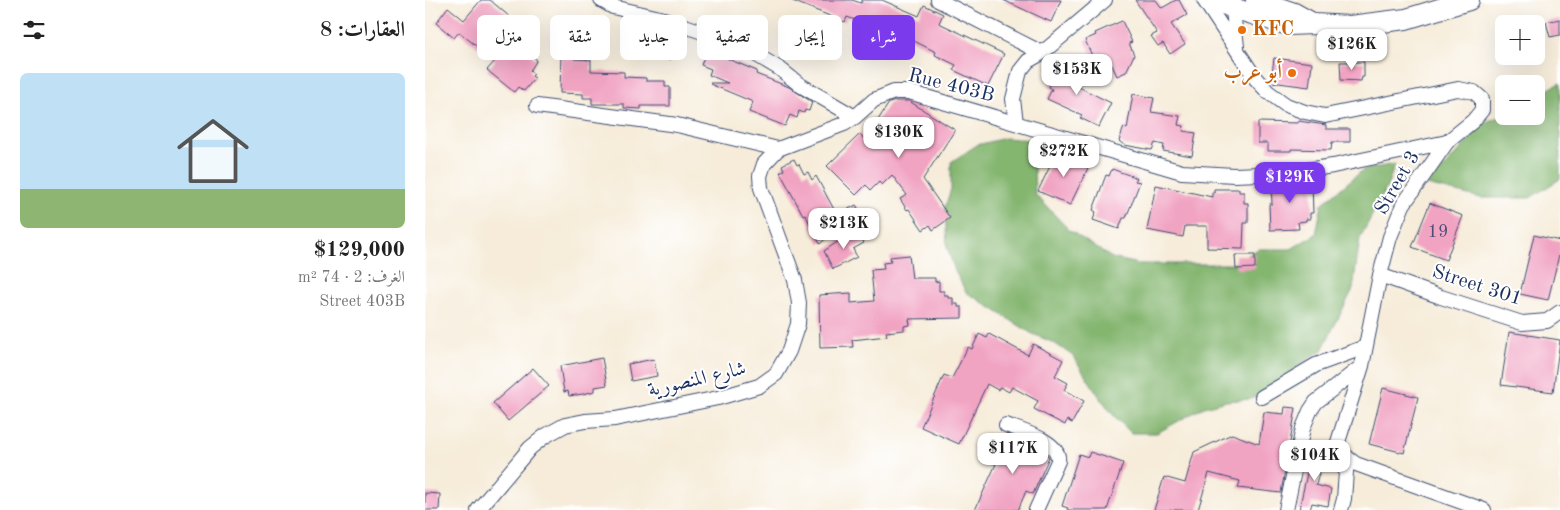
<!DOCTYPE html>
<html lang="ar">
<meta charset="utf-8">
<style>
body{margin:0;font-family:"Old Standard TT",Amiri,serif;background:#f2f2f2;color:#222;direction:rtl;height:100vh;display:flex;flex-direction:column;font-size:19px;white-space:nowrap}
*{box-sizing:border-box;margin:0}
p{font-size:16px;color:#767676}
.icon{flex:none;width:28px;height:28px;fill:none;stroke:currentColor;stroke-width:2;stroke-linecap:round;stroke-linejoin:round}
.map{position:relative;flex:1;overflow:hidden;direction:ltr}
.side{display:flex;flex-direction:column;background:#fff;width:425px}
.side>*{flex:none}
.banner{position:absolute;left:15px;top:15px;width:475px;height:45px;direction:rtl;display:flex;gap:10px}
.tools{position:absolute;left:1070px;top:15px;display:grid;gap:10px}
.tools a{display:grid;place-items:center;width:50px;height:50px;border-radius:8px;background:#fff;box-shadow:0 5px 20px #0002;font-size:25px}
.price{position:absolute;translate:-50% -42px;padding:0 11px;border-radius:10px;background:#fff;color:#222;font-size:16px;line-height:32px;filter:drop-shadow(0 1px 2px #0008)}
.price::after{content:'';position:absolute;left:50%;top:30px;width:15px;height:11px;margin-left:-8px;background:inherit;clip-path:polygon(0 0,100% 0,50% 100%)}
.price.on{background:#7c3aed;color:#fff}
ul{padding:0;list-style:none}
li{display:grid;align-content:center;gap:10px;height:265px;padding:0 20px}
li+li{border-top:1px solid #e0e0e0}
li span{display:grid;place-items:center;height:155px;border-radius:8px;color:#555}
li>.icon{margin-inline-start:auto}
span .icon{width:90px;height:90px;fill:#fffc;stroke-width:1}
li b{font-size:21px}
h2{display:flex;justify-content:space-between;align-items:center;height:60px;padding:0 20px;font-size:21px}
.tag{padding:0 18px;border-radius:8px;background:#fff;box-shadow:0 5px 20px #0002;font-size:18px;line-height:45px}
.tag.on{background:#7c3aed;color:#fff}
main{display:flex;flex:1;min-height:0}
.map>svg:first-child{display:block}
</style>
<main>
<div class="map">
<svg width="1135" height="510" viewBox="0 0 1135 510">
<rect width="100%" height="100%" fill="#fff"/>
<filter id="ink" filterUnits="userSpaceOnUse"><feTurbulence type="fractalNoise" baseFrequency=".02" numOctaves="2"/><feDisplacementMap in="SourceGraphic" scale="10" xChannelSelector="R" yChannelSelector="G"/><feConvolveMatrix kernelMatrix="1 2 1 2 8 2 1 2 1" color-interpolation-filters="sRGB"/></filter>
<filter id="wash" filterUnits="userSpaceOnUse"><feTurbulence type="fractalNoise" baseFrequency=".0096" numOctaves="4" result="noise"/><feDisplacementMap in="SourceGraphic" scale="20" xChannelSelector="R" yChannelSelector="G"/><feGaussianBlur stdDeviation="1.12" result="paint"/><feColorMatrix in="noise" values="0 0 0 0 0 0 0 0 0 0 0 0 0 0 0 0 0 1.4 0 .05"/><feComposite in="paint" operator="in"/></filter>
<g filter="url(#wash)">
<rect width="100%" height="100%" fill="#f6ecd9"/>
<path fill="#84b670" stroke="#507267" d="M1135,83V179L1105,198H1056L1002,185L1061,122L1079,115V116H1111V96Z
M580,138L608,140L610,194L644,230L687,258L713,264H809L833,249H866L891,234L897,204L938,170L970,164L962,187L935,238L928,289L897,350L874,365L852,386L826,399L801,401L779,407L732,433H706L689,416L674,396L648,356L629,343L606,333L541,292L530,271L522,247L520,207L526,189V162L552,145Z"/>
<g id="blocks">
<path fill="#f1a3c2" d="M56,0H65L113,41L105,51H112L107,56L112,60L105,71L109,74L107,76L110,78L99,91L93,87L89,92L62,70L70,61L34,32L29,38L11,23L23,7L39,20Z
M365,0H427L436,3L437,0H457L494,16L499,5L518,14L514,23L579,54L563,86L528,70L531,65L510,55L511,52L467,30L441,21L440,24L422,17L420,22Z
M578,0H636L626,22Z
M710,0H731L737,8L751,0H754L762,15L746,24L760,44L745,54L738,43L733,46L726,36L732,33Z
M1135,19V35L1125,37L1121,22Z
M697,21L707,42L704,43L709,55L701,72L692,76L687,65L679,69L677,64L672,67L660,40L671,35L670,33Z
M214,22L255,34L245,60L235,56Z
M284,44L306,51L303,59L332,71L331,74L364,87L387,102L384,111L380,110L379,113L374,111L372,118L365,115L360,126L324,112L328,102L285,84V83H303L284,75L286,69L276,65Z
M136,51L149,52V59L166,60V71L199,72V77L221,78V81H240V87H245V106H216V109L199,108V104H167V98H158V94L135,93Z
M849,58L887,63L884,87L846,82Z
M915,62H939V77H937L936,81L916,80Z
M644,65L661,73L654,87L686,103L674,127L655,118L657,115L622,99L627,89L624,87L630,73L634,75L638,66L642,69Z
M708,94L729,98L726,112L755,116L753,125L759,126L758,131L771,133L767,156L738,151L739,145L730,143L727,150L699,145L694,141L699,127L702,129Z
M471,101H484L530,130L498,179L525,218L508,230L505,225L498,230L484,209L482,210L475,199L482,195L467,175L457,185L454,182L446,190L441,185L431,195L402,166L435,134L440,140L464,103Z
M873,121L901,125V129H925V142H907L906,150L866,149V151H843V143H833V122L873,123Z
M640,149L662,160L659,166L663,168L645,205L613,191L628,160L634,163Z
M369,159L372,165L374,164L379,174L383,172L387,180L391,176L412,215L431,205L433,208L395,244L380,214L378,215L355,172L359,170L357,165Z
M687,169L712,178L710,181L715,182L701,218H698L694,229L668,220L671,212L668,210L681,175L684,176Z
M887,181L888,213H885V219H881V221L873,222L874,229L845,230L844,204H847L846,182Z
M731,185L787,197V192L789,193V189H814V192H819V203H823V223H819L818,249L782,248V226H760L758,237L722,230Z
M1005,203L1038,216L1021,260L987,247Z
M432,229L439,243L428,249L432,257L408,269L399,251Z
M1109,235L1135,241V251L1123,300L1095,294Z
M484,255L487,278H510V282L514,281V291H519V295H523V298H528V304H533V307H537V318L484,319L485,325L479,326V330L461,332L462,336L427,340L428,347L395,348L394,295L426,293V303L449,301L446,270L459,269L458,263L466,262L465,257Z
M810,255H830V268L811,269Z
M1084,332L1135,340L1128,392L1076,385Z
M554,334L562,338L564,334L603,355L608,344L638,360L630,376L643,383L639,390L659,401L647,423L642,420L640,425L609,409L613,401L587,387L584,392L575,387L573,390L562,384L534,444L496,427L519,375L527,378L543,347L547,349Z
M177,358L182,385L170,387V391L158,394L144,396L143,391L139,392L135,366Z
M229,359L232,376L206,381L203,364Z
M108,368L124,386L83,421L68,403Z
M958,388L993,397L979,453L944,444Z
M860,407L871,408L856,493L813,488L815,481L784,473L773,510H729L739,477L760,483L769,452L807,434L834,444L839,412L859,414Z
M581,434L616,449L624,457L608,494L601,491L593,510H550L571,464L568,463Z
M888,446L904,449L894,473L891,485L906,489L903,506L887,503L885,510H874Z
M665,452L698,463L682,510H642L643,508L637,506L654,454L663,457Z
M0,493L15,494L14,510H0Z"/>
</g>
</g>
<g filter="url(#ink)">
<use href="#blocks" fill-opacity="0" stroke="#3c4b70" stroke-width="1"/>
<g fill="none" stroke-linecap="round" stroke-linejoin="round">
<g stroke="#3c4b70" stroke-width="16">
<path id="minor" d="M176,0L188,7L239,19L313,44L355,69L375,85L430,117
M513,0L617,53
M779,0L831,79L843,92L861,105L880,112L900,116L1033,89L1049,92L1057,99V110L1048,121L1022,142L978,205L965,237L955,275L937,366L913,442C917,453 921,458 931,464L1059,510
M807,1L812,47
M112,106L252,125L353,149
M591,123L588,99L595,71L603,61L617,53L680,0
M955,275L1016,297L1097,323L1122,321L1135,312
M837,397L891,365L940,347
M581,425C596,431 636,441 633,461L611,510
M53,510L105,448L120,436L140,425L160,421L190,419L293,398L334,386L351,374L364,351L373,324L374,303L370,280L336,188L335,176L339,164L353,149L419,124L430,117L449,100L469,92H484L757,172L809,175L861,173L908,166L1022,142
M861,510L878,428L885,411L891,402L937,366
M916,510L919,499L922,459"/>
</g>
<g stroke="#3c4b70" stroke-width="22">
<path id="secondary" d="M790,0L808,8L863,25L889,24L925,26L981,19L1044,0
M831,0L869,13L889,24"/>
</g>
<use href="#minor" stroke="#fff" stroke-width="14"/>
<use href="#secondary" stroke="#fff" stroke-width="20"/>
</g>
</g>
<g fill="#e8710a" stroke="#fff" stroke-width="2">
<circle cx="817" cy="30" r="5"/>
<circle cx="867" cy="73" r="5"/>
</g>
<g text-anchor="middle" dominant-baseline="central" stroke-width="4" stroke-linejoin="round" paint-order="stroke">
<g font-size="18" fill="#504c77">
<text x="1013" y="232">19</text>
</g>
<g font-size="20" font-weight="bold" fill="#c56008" stroke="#fff" text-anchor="start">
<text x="827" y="30">KFC</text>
<text x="857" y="73" text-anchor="end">أبو عرب</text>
</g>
<g font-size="20" fill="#1b2f5e" stroke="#fff">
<text transform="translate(526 86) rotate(14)">Rue 403B</text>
<text transform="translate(973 183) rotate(-60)">Street 3</text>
<text transform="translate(1052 286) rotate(18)">Street 301</text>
<text transform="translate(272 380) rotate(-13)">شارع المنصورية</text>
</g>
</g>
</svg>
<div class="tools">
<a>+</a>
<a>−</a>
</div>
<b class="price" style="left:927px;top:71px">$126K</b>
<b class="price" style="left:652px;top:96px">$153K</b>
<b class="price" style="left:474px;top:159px">$130K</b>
<b class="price" style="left:639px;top:178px">$272K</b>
<b class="price on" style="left:865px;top:204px">$129K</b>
<b class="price" style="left:419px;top:250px">$213K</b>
<b class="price" style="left:588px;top:475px">$117K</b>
<b class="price" style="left:890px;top:482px">$104K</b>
<div class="banner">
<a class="tag on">شراء</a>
<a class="tag">إيجار</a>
<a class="tag">تصفية</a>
<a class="tag">جديد</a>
<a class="tag">شقة</a>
<a class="tag">منزل</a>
</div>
</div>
<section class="side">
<h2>العقارات: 8<svg class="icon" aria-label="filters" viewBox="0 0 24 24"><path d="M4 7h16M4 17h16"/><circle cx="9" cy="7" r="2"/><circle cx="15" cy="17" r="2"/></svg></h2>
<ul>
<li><span style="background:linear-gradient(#bfe0f5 75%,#8fb573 0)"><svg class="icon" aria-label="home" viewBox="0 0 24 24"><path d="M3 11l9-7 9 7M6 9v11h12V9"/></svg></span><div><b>$129,000</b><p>الغرف: 2 · 74 m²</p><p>Street 403B</p></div></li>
</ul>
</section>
</main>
